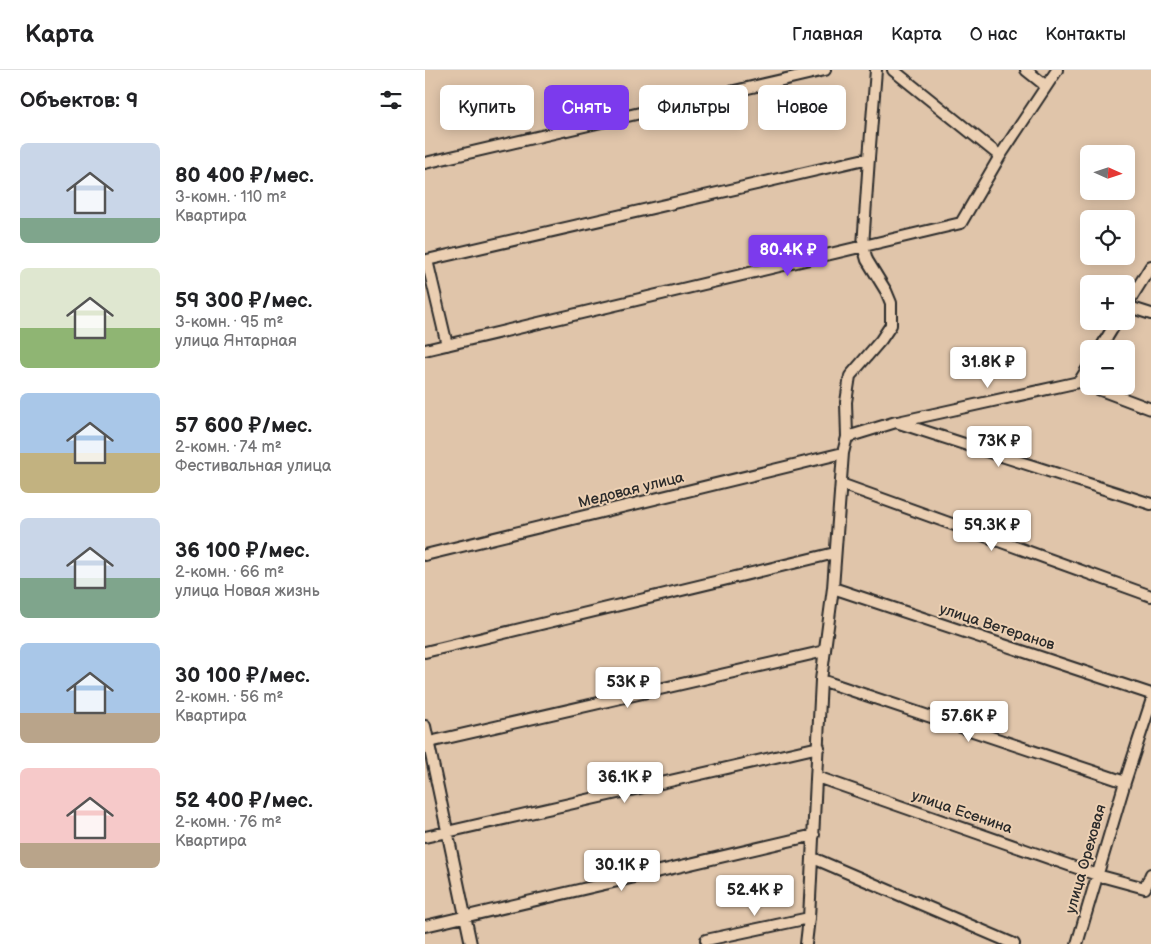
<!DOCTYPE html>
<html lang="ru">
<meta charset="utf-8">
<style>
body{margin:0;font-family:"Balsamiq Sans",sans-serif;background:#f2f2f2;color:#202124;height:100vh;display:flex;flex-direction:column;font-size:19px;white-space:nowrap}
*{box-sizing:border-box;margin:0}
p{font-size:16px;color:#757577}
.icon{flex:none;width:28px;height:28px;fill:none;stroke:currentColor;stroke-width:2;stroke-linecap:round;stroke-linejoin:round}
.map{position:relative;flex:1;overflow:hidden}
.panel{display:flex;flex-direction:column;background:#fff;width:425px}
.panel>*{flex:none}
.top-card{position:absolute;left:15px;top:15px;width:475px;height:45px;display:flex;gap:10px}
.needle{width:32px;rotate:93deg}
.buttons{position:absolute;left:655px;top:75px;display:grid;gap:10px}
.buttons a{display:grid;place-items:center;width:55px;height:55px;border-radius:8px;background:#fff;box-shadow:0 2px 12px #0003;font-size:25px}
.price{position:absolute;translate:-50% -42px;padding:0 11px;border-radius:5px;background:#fff;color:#222;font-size:16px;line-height:32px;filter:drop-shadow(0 1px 2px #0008)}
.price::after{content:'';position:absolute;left:50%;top:30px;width:15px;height:11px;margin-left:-8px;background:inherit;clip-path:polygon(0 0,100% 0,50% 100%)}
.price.on{background:#7c3aed;color:#fff}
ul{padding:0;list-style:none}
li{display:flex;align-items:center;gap:15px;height:125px;padding:0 20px}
li span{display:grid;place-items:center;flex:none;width:140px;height:100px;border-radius:8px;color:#555}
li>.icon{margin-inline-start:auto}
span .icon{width:60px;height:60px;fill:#fffc;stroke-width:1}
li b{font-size:21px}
h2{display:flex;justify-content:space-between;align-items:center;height:60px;padding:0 20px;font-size:21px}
.tag{padding:0 18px;border-radius:8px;background:#fff;box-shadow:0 2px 12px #0003;font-size:18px;line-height:45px}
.tag.on{background:#7c3aed;color:#fff}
header{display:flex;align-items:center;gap:30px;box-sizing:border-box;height:70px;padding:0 25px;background:#fff;border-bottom:1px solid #e0e0e0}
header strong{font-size:24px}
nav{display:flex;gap:28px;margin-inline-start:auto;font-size:18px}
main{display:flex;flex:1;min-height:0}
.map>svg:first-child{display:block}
</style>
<header>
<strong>Карта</strong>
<nav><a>Главная</a><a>Карта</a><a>О нас</a><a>Контакты</a></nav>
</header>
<main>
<section class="panel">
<h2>Объектов: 9<svg class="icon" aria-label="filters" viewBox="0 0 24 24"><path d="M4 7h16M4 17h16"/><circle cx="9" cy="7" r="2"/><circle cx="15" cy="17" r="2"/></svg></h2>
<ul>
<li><span style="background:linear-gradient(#c9d6e8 75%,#7fa58c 0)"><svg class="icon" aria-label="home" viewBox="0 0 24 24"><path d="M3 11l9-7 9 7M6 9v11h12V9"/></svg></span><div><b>80 400 ₽/мес.</b><p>3-комн. · 110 m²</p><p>Квартира</p></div></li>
<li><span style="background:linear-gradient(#dfe7d0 60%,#8fb573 0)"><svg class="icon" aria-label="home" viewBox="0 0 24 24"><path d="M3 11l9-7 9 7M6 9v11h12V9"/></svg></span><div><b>59 300 ₽/мес.</b><p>3-комн. · 95 m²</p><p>улица Янтарная</p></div></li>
<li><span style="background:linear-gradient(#a9c7e8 60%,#c2b280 0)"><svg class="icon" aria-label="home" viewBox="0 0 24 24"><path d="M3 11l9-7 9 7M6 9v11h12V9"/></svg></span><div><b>57 600 ₽/мес.</b><p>2-комн. · 74 m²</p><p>Фестивальная улица</p></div></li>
<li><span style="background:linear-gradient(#c9d6e8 60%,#7fa58c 0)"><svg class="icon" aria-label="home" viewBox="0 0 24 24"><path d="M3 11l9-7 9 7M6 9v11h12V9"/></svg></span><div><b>36 100 ₽/мес.</b><p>2-комн. · 66 m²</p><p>улица Новая жизнь</p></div></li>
<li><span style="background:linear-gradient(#a9c7e8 70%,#b9a48a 0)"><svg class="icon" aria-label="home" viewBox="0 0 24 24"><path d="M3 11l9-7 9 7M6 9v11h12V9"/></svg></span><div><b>30 100 ₽/мес.</b><p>2-комн. · 56 m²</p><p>Квартира</p></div></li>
<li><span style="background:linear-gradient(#f6c9c9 75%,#b9a48a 0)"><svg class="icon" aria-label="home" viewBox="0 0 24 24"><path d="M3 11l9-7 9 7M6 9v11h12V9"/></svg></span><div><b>52 400 ₽/мес.</b><p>2-комн. · 76 m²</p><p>Квартира</p></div></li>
</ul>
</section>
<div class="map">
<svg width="726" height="874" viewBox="0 0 726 874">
<rect width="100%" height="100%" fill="#e0c5aa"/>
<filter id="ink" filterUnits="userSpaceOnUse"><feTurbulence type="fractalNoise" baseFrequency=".02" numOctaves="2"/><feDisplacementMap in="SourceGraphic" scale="10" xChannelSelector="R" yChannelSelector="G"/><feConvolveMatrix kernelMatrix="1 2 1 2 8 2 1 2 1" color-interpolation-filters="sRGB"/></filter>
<g filter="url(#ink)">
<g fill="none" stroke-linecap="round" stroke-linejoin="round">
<g stroke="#2b2b2b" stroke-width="14">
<path id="minor" d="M468,0L575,86
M601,0L621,16
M444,88L451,0
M0,93L400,0
M701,236L726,196
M701,236L726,244
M22,275L2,190L444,88L438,176L442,190L461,221L466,233V255L456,270L425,306L421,332L422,367L418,383L408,518L396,610L384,848L381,874
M675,279L692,251
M0,280L536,153L575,86L632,0
M665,316L726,339
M473,352L654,312L664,296
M422,367L471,352L726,434
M416,414L726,526
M0,485L418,383
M408,518L726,624
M0,582L410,483
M396,610L700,712
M0,656L46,874
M0,673L400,581
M392,707L672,805L720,818L726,804
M0,767L394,677
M388,788L589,874
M0,856L389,765
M281,870L384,848
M652,874L700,712L726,632"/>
</g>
<use href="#minor" stroke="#ebcfb2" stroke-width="10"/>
</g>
</g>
<g text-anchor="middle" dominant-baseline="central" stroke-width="4" stroke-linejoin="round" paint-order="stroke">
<g font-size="15" fill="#2b2b2b" stroke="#ebcfb2">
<text transform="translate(206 420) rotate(-14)">Медовая улица</text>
<text transform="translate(572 557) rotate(18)">улица Ветеранов</text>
<text transform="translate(537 742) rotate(19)">улица Есенина</text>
<text transform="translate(661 789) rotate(-74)">улица Ореховая</text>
</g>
</g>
</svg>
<div class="buttons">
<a><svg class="needle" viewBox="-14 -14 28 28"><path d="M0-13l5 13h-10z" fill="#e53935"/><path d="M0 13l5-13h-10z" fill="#757577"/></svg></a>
<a><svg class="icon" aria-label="locate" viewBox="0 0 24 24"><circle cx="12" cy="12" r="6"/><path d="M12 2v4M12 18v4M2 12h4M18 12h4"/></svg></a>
<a>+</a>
<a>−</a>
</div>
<b class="price on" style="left:363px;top:207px">80.4K ₽</b>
<b class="price" style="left:563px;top:319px">31.8K ₽</b>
<b class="price" style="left:574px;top:398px">73K ₽</b>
<b class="price" style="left:567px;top:482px">59.3K ₽</b>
<b class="price" style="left:203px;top:639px">53K ₽</b>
<b class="price" style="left:544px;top:673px">57.6K ₽</b>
<b class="price" style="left:200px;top:734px">36.1K ₽</b>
<b class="price" style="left:197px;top:822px">30.1K ₽</b>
<b class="price" style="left:330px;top:847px">52.4K ₽</b>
<div class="top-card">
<a class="tag">Купить</a>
<a class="tag on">Снять</a>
<a class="tag">Фильтры</a>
<a class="tag">Новое</a>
</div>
</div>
</main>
